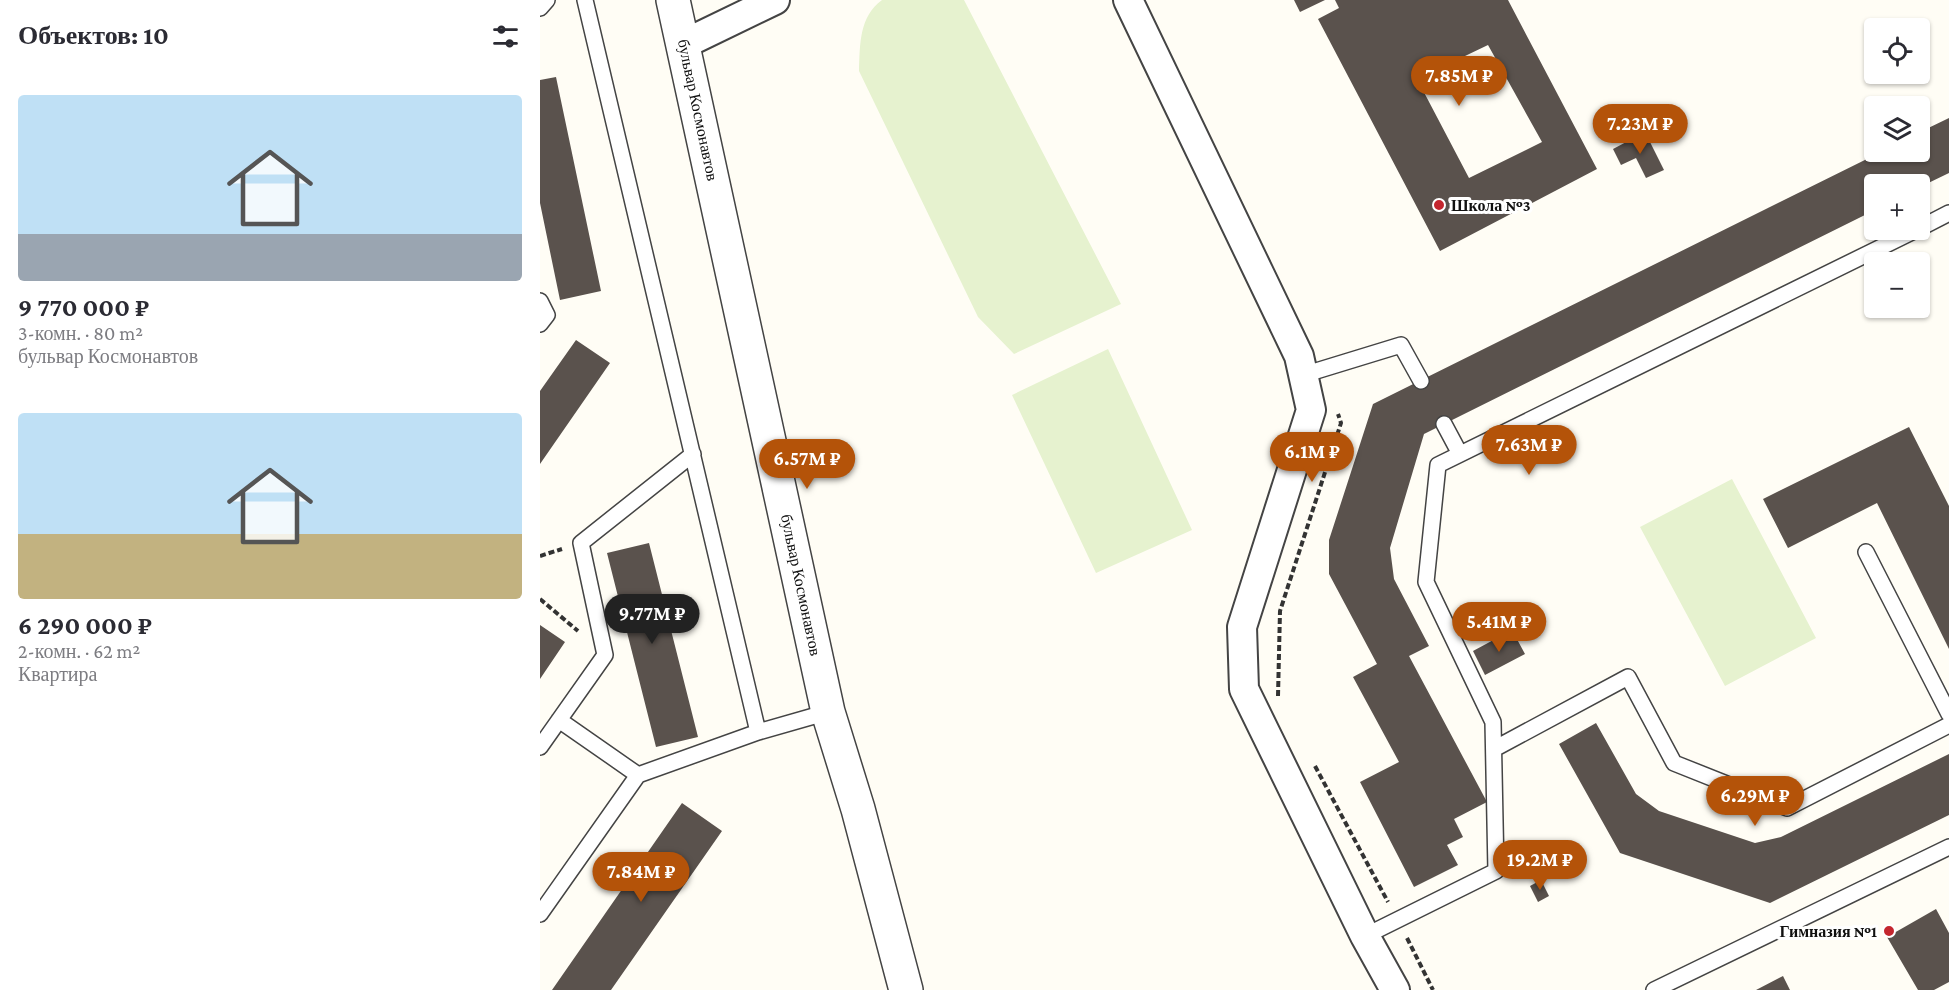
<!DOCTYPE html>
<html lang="ru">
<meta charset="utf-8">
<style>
body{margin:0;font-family:"Crimson Pro",serif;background:#f2f2f3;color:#2b2b33;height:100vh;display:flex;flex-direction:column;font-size:22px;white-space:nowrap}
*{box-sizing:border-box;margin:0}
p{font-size:20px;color:#7c7c81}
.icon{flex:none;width:33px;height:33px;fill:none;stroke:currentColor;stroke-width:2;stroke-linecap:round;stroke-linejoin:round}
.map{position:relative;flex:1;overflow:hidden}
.drawer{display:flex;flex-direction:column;background:#fff;width:540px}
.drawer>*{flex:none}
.fabs{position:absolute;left:1324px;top:18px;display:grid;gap:12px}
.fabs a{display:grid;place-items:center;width:66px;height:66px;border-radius:6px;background:#fff;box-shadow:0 2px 4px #0004;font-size:30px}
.price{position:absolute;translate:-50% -51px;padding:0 14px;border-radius:21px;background:#b45309;color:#fff;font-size:20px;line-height:39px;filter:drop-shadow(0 2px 3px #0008)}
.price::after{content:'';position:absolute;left:50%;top:36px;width:18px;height:14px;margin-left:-9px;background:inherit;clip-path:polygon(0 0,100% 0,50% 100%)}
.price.selected{background:#222;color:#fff}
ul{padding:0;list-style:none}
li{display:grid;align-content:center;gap:12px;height:318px;padding:0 18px}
li span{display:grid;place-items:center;height:186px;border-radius:6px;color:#555}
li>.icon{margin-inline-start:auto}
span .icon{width:108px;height:108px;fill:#fffc;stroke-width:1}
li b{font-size:26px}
h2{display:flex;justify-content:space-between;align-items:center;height:72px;padding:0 18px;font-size:26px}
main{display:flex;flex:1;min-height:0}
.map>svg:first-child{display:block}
</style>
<main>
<section class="drawer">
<h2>Объектов: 10<svg class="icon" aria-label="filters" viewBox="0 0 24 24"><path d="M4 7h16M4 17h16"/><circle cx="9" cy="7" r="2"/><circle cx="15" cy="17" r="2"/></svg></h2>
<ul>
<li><span style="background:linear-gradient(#bfe0f5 75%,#9aa5b1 0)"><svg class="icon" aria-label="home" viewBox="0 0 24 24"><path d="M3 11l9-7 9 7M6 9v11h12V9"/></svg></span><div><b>9 770 000 ₽</b><p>3-комн. · 80 m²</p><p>бульвар Космонавтов</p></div></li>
<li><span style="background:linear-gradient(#bfe0f5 65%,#c2b280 0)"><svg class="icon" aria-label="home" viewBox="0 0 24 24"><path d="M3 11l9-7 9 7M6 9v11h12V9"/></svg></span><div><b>6 290 000 ₽</b><p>2-комн. · 62 m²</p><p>Квартира</p></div></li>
</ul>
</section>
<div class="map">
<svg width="1409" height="990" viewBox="0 0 1409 990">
<rect width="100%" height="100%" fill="#fffdf5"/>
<path fill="#e6f2cf" d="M342,0H424L581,304L474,354L438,317L319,71C320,44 319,17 342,0Z
M568,349L652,530L556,573L472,395Z
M1192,479L1276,638L1185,686L1100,527Z"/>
<path fill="#5a524d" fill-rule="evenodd" d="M754,0H785L760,12Z
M795,0H968L1057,169L900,251L778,19L799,8ZM948,45L1002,142L929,178L877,79Z
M16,77L61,291L20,300L0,203V80Z
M1409,118V173L1380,187V184H1335V210L884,434L850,548L854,579L889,646L869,656L947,802L914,819L923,837L907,845L918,865L874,887L820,782L859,762L813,677L837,664L789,574V540L833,404L1341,152H1380V132Z
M1105,132L1124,170L1106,178L1096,158L1081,165L1073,149Z
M36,340L70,363L0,464V391Z
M1369,427L1409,506V649L1337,503L1248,548L1223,499Z
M109,543L158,737L116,747L67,553Z
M0,625L25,642L0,679Z
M972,630L985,654L945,675L933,651Z
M1056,723L1096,794L1119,811L1215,843L1241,837L1409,754V815L1230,903L1080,853L1019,744Z
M142,803L182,831L71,990H12Z
M1001,880L1009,896L998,902L990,886Z
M1396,909L1409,933V982L1394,990H1378L1347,937Z
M1243,976L1250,990H1216Z"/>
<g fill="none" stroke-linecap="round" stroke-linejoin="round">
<g stroke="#444" stroke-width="18">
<path id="service" d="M45,0L218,732
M0,8L7,0
M1380,228L1409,213
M0,301L7,315L0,324
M763,375L861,345L881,381
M904,424L920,454
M1326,552L1409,714
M19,720L98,775
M0,747L65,655L41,543L153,454
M954,749L1088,677L1134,763L1247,808L1409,725
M0,914L98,775L218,732L288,712
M825,936L956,871L953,722L886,582L898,465L1376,230
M1114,990L1409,847"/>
</g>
<g stroke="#444" stroke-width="32">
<path id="minor" d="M588,0L759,356L771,410L702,627L704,689L825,936L855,990
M144,44L235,0"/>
</g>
<g stroke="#444" stroke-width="36">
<path id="tertiary" d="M133,0L288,712L318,809L366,990"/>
</g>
<path stroke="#333" stroke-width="4" stroke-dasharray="6 3" stroke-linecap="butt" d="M0,556L22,549
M0,599L38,631
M738,696L740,611L801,423L798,414
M775,766L848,902
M867,938L893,990"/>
<use href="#service" stroke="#fff" stroke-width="15"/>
<use href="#minor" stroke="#fff" stroke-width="28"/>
<use href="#tertiary" stroke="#fff" stroke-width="33"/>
</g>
<g fill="#c4262e" stroke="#fff" stroke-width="2">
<circle cx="899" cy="205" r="6"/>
<circle cx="1349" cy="931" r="6"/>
</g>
<g text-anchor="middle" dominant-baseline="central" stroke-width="6" stroke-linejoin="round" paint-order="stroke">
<g font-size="16" fill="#111" stroke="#fff">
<text transform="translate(158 110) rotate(78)">бульвар Космонавтов</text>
<text transform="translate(261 585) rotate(78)">бульвар Космонавтов</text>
</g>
<g font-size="16" font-weight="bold" fill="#111" stroke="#fff" text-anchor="start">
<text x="911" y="205">Школа №3</text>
<text x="1337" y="931" text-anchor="end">Гимназия №1</text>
</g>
</g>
</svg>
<div class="fabs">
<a><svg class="icon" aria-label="locate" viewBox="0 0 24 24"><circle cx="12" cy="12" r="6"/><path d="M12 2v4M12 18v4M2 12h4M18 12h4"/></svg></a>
<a><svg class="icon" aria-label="layers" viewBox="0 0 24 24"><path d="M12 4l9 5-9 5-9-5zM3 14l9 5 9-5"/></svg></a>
<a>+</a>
<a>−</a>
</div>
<b class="price" style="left:919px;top:107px">7.85M ₽</b>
<b class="price" style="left:1100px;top:155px">7.23M ₽</b>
<b class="price" style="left:989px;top:476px">7.63M ₽</b>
<b class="price" style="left:772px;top:483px">6.1M ₽</b>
<b class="price" style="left:267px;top:490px">6.57M ₽</b>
<b class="price selected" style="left:112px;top:645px">9.77M ₽</b>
<b class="price" style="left:959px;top:653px">5.41M ₽</b>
<b class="price" style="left:1215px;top:827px">6.29M ₽</b>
<b class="price" style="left:1000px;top:891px">19.2M ₽</b>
<b class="price" style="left:101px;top:903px">7.84M ₽</b>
</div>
</main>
